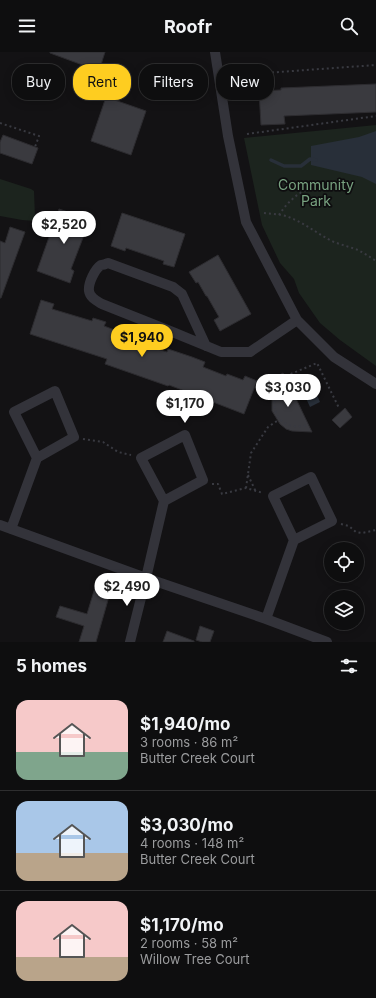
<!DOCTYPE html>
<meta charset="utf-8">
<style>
body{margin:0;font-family:Inter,sans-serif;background:#171718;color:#f1f3f6;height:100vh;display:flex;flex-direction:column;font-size:15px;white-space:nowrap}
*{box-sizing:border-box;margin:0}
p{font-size:13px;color:#9b9c9e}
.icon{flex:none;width:22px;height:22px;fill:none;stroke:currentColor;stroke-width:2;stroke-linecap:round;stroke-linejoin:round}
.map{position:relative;height:590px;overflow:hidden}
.drawer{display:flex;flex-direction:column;background:#0e0e0f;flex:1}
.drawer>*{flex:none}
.guide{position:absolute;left:12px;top:12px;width:352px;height:36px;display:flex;gap:8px}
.controls{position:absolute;left:324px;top:490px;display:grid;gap:8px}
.controls a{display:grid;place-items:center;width:40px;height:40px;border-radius:50%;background:#0e0e0f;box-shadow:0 2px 10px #0003,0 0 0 1px #2e2e2f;font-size:20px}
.price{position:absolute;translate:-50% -34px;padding:0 9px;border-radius:14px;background:#fff;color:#222;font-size:13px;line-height:26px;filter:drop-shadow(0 1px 2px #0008)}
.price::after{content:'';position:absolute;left:50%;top:24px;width:12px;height:9px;margin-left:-6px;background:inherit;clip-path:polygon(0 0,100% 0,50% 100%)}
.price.current{background:#fecd20;color:#111}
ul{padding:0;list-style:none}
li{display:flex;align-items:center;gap:12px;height:100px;padding:0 16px}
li+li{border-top:1px solid #2e2e2f}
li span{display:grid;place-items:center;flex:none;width:112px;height:80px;border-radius:12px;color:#555}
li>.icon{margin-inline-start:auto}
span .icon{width:48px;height:48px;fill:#fffc;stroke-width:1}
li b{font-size:17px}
h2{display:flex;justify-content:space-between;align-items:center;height:48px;padding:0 16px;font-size:17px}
.chip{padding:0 14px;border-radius:16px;background:#0e0e0f;box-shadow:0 2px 10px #0003,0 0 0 1px #2e2e2f;font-size:14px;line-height:36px}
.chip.current{background:#fecd20;color:#111}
header{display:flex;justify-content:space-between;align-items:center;height:52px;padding:0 16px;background:#0e0e0f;font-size:18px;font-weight:700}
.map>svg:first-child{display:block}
</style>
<header><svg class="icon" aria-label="menu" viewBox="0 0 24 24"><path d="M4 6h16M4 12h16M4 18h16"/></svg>Roofr<svg class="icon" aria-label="search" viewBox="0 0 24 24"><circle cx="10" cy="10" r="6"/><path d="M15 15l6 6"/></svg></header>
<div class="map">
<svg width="376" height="590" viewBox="0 0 376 590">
<rect width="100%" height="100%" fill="#131214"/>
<path fill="#1c241e" d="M376,73V314L340,288L320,271L299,241L294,227L280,211L262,173L244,86Z
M0,127L31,137L34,139L35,166L34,169L22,168L0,164Z"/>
<path fill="#282f39" d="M376,79V132L362,125L311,113V94L359,85Z
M304,329L306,332L311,330L320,350L310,355L305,344L301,346L295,333Z"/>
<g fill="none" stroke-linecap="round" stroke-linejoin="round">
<path stroke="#282f39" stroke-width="3.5" d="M271,108L284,114H301L310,107L316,108"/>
</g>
<path fill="#3a3a3f" stroke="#2d2c30" d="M50,0H105L99,19L50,1Z
M376,32V60L284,64L285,72L261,73L259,39L281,38V36Z
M106,45L146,59L131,103L91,89Z
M3,83L38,96L32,112L0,101V90Z
M59,157L77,163L78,161L93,166L88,179L86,178L71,217L74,219L70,231L37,219Z
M122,161L185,182L174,215L163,212L164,209L126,196L125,199L111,194Z
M10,175L25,180L1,246H0V189L5,191Z
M218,203L251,262L220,279L214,268L219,265L207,244H206L198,230L196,231L189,220Z
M41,248L54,252L52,257L92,269L93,266L106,270L104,274L128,283L126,288L149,296L150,295L167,300L168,297L192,305L205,310L203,315L226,324L227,322L243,328L245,324L257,329L244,362L169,333L168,334L105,312L107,307L30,282Z
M283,321L288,330L312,380L292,379L286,377L280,372L272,359V344L276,336L281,338L276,325Z
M345,356L352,365L340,376L332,368Z
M97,529L112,534L96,590H79L84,574L56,565L60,554L87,562Z
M200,574L214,579L210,590H202L196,588Z
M167,579L194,589V590H163Z"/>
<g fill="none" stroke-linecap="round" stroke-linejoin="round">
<path stroke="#393a41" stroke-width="2" stroke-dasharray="2 3" stroke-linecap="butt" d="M237,23L376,13
M0,71L39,84L35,95
M247,82L376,64
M264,161C273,162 283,162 291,166C306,172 319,183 334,190C342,193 350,195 358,198C364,201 370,205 376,209
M279,163C286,152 296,142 308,137
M286,324L317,311L339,356
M288,329C276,337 271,350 277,363C279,365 281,369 283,370C290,375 301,375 308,373
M83,387L103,390L118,400L131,403
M248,423L256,440
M212,432H218L222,442L246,436L263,441
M246,436L251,401L268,375L280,367
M341,472L349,474L356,480L362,481L376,478"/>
<path stroke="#33333a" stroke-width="10" d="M215,0L228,84L246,170L297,268L334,305L376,332
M206,294L182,242L173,235L108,211C106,212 103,213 101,213C95,217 88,231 89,239C90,246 97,249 102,252L175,281L221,300H250L297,268
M0,473L146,526L266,567L327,590
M11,477L37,406L74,385L55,339L14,360L37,406
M266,567L294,488L273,444L311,425L332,469L294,488
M130,590L146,526L164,449L141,406L185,383L203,428L164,449"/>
</g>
<g text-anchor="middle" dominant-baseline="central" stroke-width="3.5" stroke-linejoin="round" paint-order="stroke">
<g font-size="14" fill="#78a280" stroke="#0e0d0f">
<text x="316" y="132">Community<tspan x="316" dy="16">Park</tspan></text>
</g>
</g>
</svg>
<div class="controls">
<a><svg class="icon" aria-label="locate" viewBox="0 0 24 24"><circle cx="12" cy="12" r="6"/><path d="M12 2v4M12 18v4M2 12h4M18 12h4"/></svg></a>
<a><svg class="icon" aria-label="layers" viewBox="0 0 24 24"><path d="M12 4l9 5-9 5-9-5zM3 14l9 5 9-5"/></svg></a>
</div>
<b class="price" style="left:64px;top:193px">$2,520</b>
<b class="price current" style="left:142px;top:306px">$1,940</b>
<b class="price" style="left:288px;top:356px">$3,030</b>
<b class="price" style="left:185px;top:372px">$1,170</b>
<b class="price" style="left:127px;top:555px">$2,490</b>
<div class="guide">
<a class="chip">Buy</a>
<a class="chip current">Rent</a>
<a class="chip">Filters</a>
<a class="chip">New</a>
</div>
</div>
<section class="drawer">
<h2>5 homes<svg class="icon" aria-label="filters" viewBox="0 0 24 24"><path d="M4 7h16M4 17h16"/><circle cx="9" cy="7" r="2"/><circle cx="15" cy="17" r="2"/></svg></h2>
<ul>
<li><span style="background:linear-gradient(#f6c9c9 65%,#7fa58c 0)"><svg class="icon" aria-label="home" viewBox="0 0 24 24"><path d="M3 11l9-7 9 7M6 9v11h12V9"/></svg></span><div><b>$1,940/mo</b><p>3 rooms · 86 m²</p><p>Butter Creek Court</p></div></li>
<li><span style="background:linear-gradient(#a9c7e8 65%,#b9a48a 0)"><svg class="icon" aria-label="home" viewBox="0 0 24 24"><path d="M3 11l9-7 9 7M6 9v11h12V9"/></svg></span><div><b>$3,030/mo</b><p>4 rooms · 148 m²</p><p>Butter Creek Court</p></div></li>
<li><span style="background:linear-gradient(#f6c9c9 70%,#b9a48a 0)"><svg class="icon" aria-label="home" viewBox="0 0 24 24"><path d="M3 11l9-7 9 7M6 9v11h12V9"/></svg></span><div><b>$1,170/mo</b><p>2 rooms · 58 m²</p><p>Willow Tree Court</p></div></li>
</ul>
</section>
